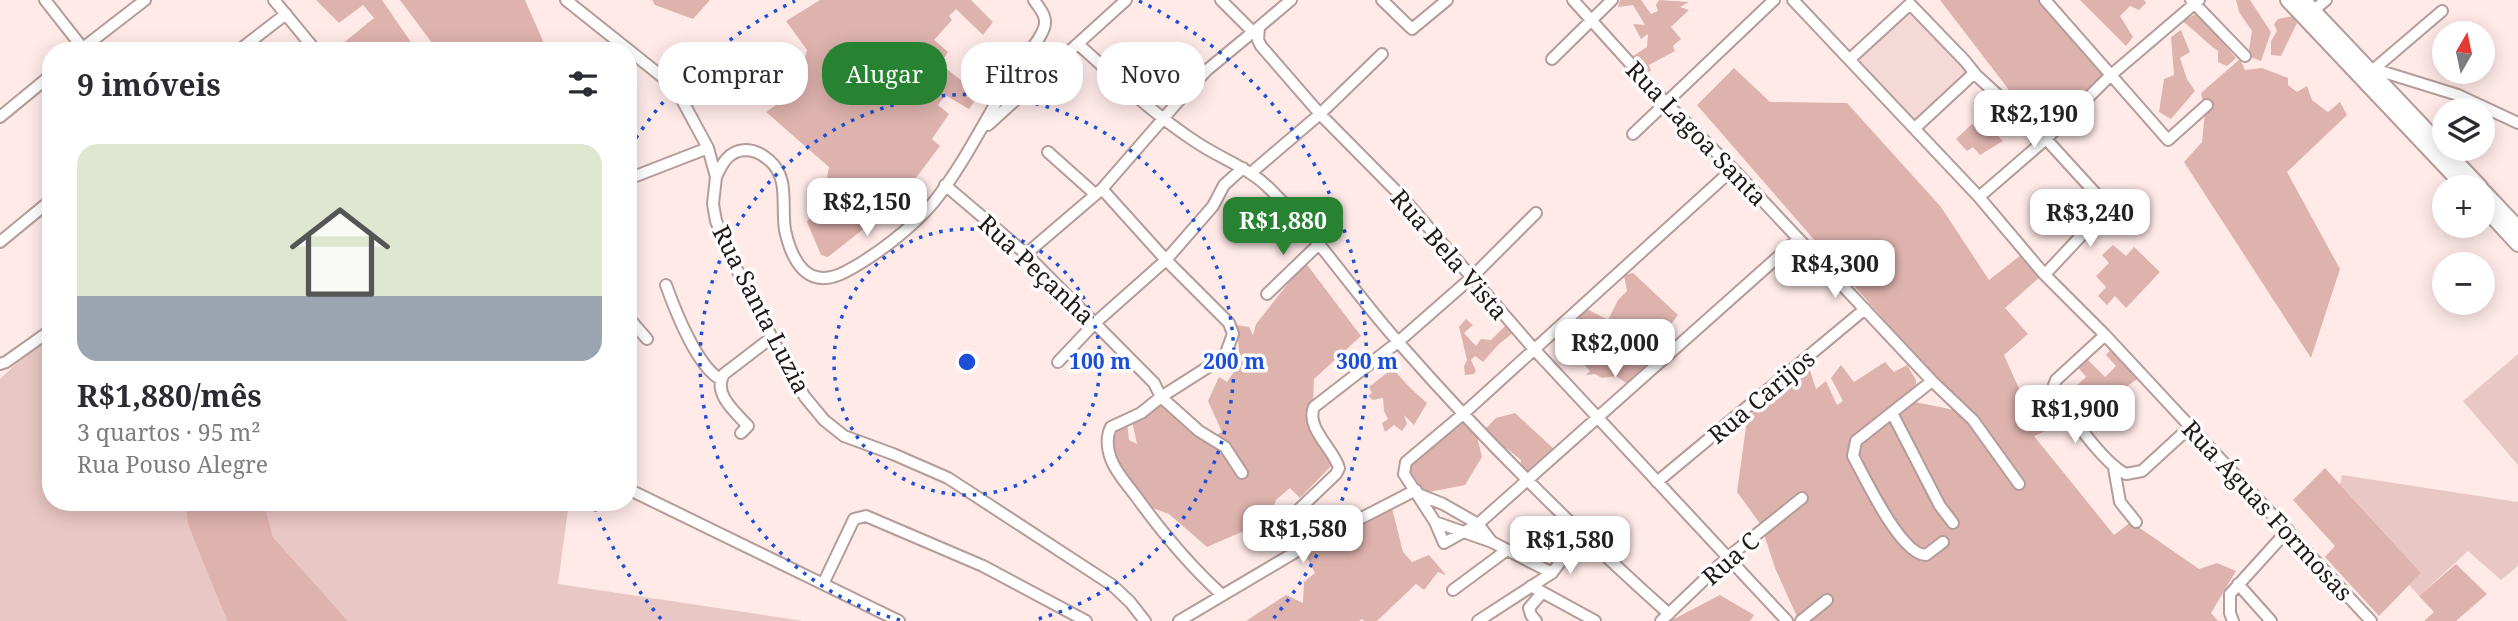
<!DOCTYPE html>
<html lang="pt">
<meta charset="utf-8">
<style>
body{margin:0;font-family:"Noto Serif",serif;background:#f2f2f3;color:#2b2b33;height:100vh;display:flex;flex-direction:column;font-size:26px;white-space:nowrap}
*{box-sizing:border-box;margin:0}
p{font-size:23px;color:#7c7c81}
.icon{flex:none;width:38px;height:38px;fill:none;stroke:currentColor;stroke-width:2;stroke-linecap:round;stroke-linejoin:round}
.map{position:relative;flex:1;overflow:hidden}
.drawer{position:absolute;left:42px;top:42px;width:595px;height:469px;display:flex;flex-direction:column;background:#fff;border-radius:28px;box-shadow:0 4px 18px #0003}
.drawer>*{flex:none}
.hud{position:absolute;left:658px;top:42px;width:665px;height:63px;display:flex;gap:14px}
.needle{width:46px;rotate:9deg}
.tools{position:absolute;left:2432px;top:21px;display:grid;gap:14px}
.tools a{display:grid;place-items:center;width:63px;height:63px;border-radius:50%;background:#fff;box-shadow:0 4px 18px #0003;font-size:35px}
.price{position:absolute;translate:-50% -60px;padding:0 16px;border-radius:14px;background:#fff;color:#222;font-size:23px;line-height:46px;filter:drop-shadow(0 2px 4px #0008)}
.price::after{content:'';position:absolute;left:50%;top:42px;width:21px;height:16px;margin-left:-10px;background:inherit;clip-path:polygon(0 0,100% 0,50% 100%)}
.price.selected{background:#278232;color:#fff}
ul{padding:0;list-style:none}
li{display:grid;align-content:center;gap:14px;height:371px;padding:0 35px}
li span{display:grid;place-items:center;height:217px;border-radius:21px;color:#555}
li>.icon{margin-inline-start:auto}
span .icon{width:126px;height:126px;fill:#fffc;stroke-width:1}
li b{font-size:30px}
h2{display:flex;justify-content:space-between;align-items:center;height:84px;padding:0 35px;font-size:30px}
.chip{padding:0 24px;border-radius:28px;background:#fff;box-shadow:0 4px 18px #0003;font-size:24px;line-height:63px}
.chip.selected{background:#278232;color:#fff}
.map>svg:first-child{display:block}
</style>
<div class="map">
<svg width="2518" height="621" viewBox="0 0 2518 621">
<rect width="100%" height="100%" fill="#ffeae8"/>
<path fill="#f4d9d6" d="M1910,4L1977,76L1915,128L1850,59Z"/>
<path fill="#e9c7c4" d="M51,337V502H185L188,525L227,621H0V379L18,362Z
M2518,354V465L2463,401Z
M2342,475L2518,502V566L2501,580L2468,551L2419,596L2409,585L2421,573L2340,484Z
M264,502H569L558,584L803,621H348L273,537Z"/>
<path fill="#deb2ad" d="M316,0H382L417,51H338L336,49L374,18L363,5L339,23Z
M400,0H525L543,41L538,51H438Z
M652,0H710L693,19L655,5Z
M820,0H971L993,22L983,35L956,9L949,16L952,20L934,40L948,52L940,64L969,86L964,94L974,102L969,109L945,95L938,105L949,114L932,139L940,146L891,211L880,200L865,216L871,223L828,257L821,255L807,222L823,199L829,167L766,112L795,92L807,50L786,21Z
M1620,0H1641L1651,14L1658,11L1656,5L1659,0L1689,2L1680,7L1689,10L1671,27L1681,39L1673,46L1675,51L1649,65L1651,71L1644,73L1630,58L1647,47L1648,34L1641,39L1633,24L1645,25L1633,5L1618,7Z
M1940,0H2040L2104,73L2042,133Z
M2080,0H2144L2146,3L2139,10L2130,6L2120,16L2133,37L2126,46Z
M2236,0H2250L2271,32L2261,61L2248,56L2252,31L2239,12Z
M2198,13L2236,58L2227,66L2218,62V51C2205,42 2195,30 2182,21Z
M2293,16L2297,23L2281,56L2271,55V41L2277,31L2274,24L2278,19Z
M2181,30L2190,52L2180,58L2187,79L2195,91L2171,119L2159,112L2164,79L2174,75L2171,37Z
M2240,59L2245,70L2262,68L2288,78V85L2297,92L2307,86L2312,100L2328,112L2340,102L2347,115L2287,172L2340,269L2311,358L2184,162L2202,142L2205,112L2201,93Z
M1734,68L1770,102L1847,103L1941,207L1989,280L2021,255L2040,277L2005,308L2028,334L2004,355L2020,391L2030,390L2052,428L2034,436L2114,535L2131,522L2199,569L2217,563L2236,571L2211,613L2218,621H1799L1775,568L1761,525L1737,492L1749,405L1783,382L1810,370L1816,389L1826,381L1837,405L1843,401L1831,378L1841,365L1854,382L1885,362L1894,372L1907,365L1916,380L1915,402L1964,412L1697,105Z
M2005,107L2017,117L2007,129L1998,124L1991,129L2003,141L1980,155L1973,147L1967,151L1956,139L1972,124L1978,130Z
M2113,245L2126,256L2134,247L2160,272L2126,308L2115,296L2107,305L2098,296L2106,287L2096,276L2109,263L2102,255Z
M1305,262L1361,336L1314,379L1313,403L1305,413L1334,463L1300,498L1290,488L1276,500L1267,521L1207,547L1169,514L1147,506L1117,462L1111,440L1114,429L1127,422L1129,440L1137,444L1132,421L1162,400L1184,412L1213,436L1222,432L1208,401L1219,377L1227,382L1240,363L1237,325L1249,327L1253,335L1256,324Z
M1633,273L1678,315L1668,328L1679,344L1629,385L1616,376L1602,378L1595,374L1586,375L1590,371L1583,363L1582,357L1574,361L1568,349L1579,340L1573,321L1587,309L1608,320L1618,300L1627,291L1624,275Z
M1466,319L1473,325L1464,333L1476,346L1481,339L1491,340L1506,325L1514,332L1498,345L1483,362L1475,356L1471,360L1476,371L1474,374L1465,375L1464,366L1467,360L1459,327Z
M2111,349L2137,379L2122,390L2118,386L2107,395L2109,399L2080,421L2071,410L2083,400L2074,388L2086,377L2076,365L2085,357L2105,377L2116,366L2106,355Z
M1393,368C1402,380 1414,392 1427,403L1414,425L1404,415L1407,424L1402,431L1394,425L1385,432L1382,423L1388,419L1384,411L1383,398L1373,400L1368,396L1372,393L1369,387Z
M1515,413L1554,449L1531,478L1520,468L1521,460L1502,445L1499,447L1483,431L1496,418Z
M1464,419L1476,432L1482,457L1465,485L1424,493L1408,467Z
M2325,468L2421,573L2379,616L2325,557L2335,546L2293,500Z
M185,502H264L273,537L348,621H227L188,525Z
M1392,508L1403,552L1412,562L1429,555L1446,575L1438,572L1424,590L1416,584L1377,621H1364L1362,619L1359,621H1246L1286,595L1303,603L1304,582L1315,573L1304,552Z
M2456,564L2487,594L2456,621H2424L2434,612L2419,596Z
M1720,595L1754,615L1750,621H1670Z"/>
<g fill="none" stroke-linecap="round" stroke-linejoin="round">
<g stroke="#b49c9a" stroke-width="14">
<path id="minor" d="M45,0L85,51
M274,0L316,51
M566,0L675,87L708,148L716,177L713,204L716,221L734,264L787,367L805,397L824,420L844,436L893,454L948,478L1112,585L1130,602L1145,621
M1221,0L1253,32
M1291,0L1259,27L1258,40L1261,46L1320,114L1403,198L1533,348L1787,621
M1382,0L1412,29L1447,0
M1573,0L1666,103L1733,169L1932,381L1973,420L2019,484
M1793,0L1979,197L2044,274L2105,335L2371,621
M2045,0L2168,140L2207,105
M2191,0L2245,56
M2309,14L2326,0
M1078,44C1116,78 1153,114 1196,142C1221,159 1250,168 1271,190C1319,238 1355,294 1400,344C1484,440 1574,529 1669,614
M79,51L145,0
M238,51L286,14
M1552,59L1612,0
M1850,59L1910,4L1965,61L1977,76L2046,139L2108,207L2049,270
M2374,69L2442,11
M2371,72L2374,69L2458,95L2518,123
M0,117L51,75
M988,125L1126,0
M1915,128L1971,76H1977
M1633,134L1774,0
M1048,152L1095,194
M1733,169L1463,414L1406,462L1404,474L1435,522L1444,543L1478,524L1798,239
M1252,172L1320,114L1382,54
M716,177C722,164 728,151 745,150C754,150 762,154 769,160C790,178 781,205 785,230C792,262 808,291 845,272C874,257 912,228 933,203C966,162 988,113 1017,68C1025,55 1039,43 1044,28C1048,17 1040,9 1034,0
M628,179L708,148
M945,185L1026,254L1154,383L1161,397L1199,431L1225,447L1242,473
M1102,189L1166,260L1229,323L1233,334L1226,353L1219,360L1161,397L1141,413L1111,427C1106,437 1107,448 1111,459C1116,473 1127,484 1135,495C1161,531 1188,564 1221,594
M1979,197L2046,139L2111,75L2199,0
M0,242L51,200
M1026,254L1102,189L1189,89L1207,70L1259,27
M666,285C675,310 697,366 720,379
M1267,294L1320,243
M628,317L647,339
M2105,335L2056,380L2054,385C2063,408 2104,464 2126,474L2142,471L2190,427
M1058,362L1095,323L1166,260L1213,206L1224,185L1243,168
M0,364L6,362L51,330
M1932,381L1856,441L1853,456C1865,478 1901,555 1926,555L1943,542
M1892,413L1940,506L1953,523
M741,433L748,426C735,412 712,393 724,374L771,338
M2114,468L2120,502L2136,522
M1657,482L1865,309
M628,489L899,621
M1418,494L1443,504L1478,524L1492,542L1552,573
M1435,522L1492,542
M1299,550L1292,524L1293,515L1336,474L1339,468C1334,449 1305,428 1314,407L1398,342L1471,278L1536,213
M823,584L854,519L866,516L983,566L1086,621
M2238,584L2271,621
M1531,586L1595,621
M1453,590L1507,550
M1179,621L1299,550L1416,490
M1478,621L1552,573L1581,534
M1536,621L1531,615L1529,608L1542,593
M1661,621L1727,558L1802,498
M1801,621L1827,600
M2233,621L2230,613V594L2288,530"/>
</g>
<g stroke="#b49c9a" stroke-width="18">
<path id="major" d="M2288,0L2465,187
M2303,0L2480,187
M2483,191L2518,228
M2483,206L2518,244"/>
</g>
<use href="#minor" stroke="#fff" stroke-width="10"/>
<use href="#major" stroke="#fff" stroke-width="14"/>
</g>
<g fill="none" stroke="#1d4ed8" stroke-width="3.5" stroke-dasharray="3.5 7">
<circle cx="967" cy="362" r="133"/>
<path d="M900 620A267 267 0 1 1 1034 620"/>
<path d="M661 619A400 400 0 0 1 594 505M630 147A400 400 0 0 1 795 1M1139 1A400 400 0 0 1 1273 619"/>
</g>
<g text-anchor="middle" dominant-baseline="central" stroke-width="7" stroke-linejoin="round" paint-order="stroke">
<g font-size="24" fill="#201717" stroke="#fdfdfd">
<text transform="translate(1697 133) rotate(46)">Rua Lagoa Santa</text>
<text transform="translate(1450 254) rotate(49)">Rua Bela Vista</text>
<text transform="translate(1037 269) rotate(43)">Rua Peçanha</text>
<text transform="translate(762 309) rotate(63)">Rua Santa Luzia</text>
<text transform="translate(1761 396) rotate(-40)">Rua Carijos</text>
<text transform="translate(2268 510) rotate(47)">Rua Águas Formosas</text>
<text transform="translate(1730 558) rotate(-41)">Rua C</text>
</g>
</g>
<circle cx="967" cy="362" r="10" fill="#1d4ed8" stroke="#fdfdfd" stroke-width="3.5"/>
<g font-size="21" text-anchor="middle" font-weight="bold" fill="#1d4ed8" stroke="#fdfdfd" stroke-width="7" stroke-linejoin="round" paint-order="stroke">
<text x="1100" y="369">100 m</text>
<text x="1234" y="369">200 m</text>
<text x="1367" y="369">300 m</text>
</g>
</svg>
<div class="tools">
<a><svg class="needle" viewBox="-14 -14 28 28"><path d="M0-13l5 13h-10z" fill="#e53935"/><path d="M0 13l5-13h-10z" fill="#7c7c81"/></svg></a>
<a><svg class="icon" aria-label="layers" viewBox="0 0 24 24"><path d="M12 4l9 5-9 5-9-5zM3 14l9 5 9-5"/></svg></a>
<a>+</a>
<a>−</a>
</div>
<b class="price" style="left:2034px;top:150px">R$2,190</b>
<b class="price" style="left:867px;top:238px">R$2,150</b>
<b class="price" style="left:2090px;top:249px">R$3,240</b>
<b class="price selected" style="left:1283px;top:257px">R$1,880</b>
<b class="price" style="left:1835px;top:300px">R$4,300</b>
<b class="price" style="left:1615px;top:379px">R$2,000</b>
<b class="price" style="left:2075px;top:445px">R$1,900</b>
<b class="price" style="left:1303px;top:565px">R$1,580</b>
<b class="price" style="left:1570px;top:576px">R$1,580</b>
<div class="hud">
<a class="chip">Comprar</a>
<a class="chip selected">Alugar</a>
<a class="chip">Filtros</a>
<a class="chip">Novo</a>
</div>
<section class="drawer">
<h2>9 imóveis<svg class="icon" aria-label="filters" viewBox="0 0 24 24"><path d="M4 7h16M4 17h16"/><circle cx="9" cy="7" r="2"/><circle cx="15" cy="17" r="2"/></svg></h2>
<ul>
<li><span style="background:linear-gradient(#dfe7d0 70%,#9aa5b1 0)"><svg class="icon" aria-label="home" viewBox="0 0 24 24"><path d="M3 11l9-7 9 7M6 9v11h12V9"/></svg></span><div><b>R$1,880/mês</b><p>3 quartos · 95 m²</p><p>Rua Pouso Alegre</p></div></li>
</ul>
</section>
</div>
